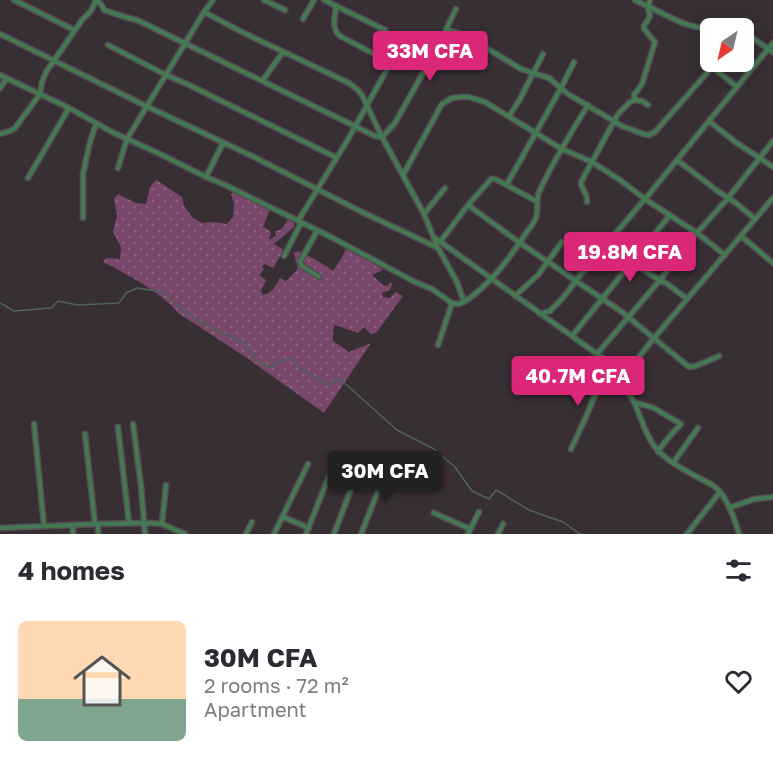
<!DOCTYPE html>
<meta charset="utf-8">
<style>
body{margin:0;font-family:"Golos Text",sans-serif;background:#f2f2f3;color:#2b2b33;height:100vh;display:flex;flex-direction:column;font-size:22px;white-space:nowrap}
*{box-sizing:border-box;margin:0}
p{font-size:20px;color:#7c7c81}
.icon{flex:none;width:33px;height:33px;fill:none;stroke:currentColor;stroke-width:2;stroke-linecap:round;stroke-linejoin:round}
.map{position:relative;height:534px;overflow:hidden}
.panel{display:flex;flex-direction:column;background:#fff;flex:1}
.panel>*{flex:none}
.needle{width:39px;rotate:214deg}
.controls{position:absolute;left:700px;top:18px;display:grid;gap:12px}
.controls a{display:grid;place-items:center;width:54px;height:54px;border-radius:9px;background:#fff;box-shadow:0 3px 15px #0003;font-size:30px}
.price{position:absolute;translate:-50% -51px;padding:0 14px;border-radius:6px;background:#db2777;color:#fff;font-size:20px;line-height:39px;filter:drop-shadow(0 2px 3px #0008)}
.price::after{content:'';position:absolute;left:50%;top:36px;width:18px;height:14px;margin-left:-9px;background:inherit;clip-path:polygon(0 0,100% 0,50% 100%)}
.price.on{background:#222;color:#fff}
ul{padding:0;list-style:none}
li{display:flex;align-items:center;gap:18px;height:150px;padding:0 18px}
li+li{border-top:2px solid #e1e1e2}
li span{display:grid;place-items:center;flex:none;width:168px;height:120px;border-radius:9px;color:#555}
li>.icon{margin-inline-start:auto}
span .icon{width:72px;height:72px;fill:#fffc;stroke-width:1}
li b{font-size:26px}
h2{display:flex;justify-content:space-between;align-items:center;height:72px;padding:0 18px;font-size:26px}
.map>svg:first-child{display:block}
</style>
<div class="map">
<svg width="773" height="534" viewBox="0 0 773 534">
<defs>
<pattern id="grass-dots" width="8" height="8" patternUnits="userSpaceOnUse" patternTransform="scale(1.5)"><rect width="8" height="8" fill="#784769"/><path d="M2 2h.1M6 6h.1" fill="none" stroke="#8b617e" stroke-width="1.8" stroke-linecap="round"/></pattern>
</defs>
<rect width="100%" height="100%" fill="#382f35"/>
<path fill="url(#grass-dots)" d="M156,180L182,197L184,206L193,218L202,223L213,222L227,224L233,217L234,203L231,194L234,192L270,209L263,227L269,230L271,233L269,239H271L276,236L275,231C282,231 285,225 288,219L294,223V227L274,244L284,250L273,268L265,264L262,266L264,269L259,275L266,280L261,291L263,295C272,293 276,286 280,278L286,281L298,269L294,253L298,251C310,256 322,263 333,271L341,259L346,249C358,256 372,261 383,270L372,275L383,285L387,286L391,282L392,284L390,290L382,293L383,297L390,298L396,292L403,296L376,333L371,334L364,327L358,333L335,325L333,330V341L349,352L371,343L324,413L247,358L178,313C164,294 125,273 103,262L106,258L120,259L121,247L113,232L117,215L114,199L118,194L136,203L146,204L150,187Z"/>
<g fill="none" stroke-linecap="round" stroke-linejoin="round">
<path stroke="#4f6255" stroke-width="1.5" d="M0,303L14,311L51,308L58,301L77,305L119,303L126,293L137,288L163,292L183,310L213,329L247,344L256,360L269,367L290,358L298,367L327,385L340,379L397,430L434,449L455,467L472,491L489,499L496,490L529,510L563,522L580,534"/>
<g stroke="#544c52" stroke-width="7">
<path id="minor" d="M14,0L74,30
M96,0L101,4L104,10L125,17L137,20L375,136L382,137L395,123L438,46L456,9
M264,0L285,10
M324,0L385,30
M635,0L682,23L711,31
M303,19L314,0
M446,29L467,36L521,69L549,78L568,94L622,126L643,134L649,135L655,132L707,73L711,66L737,87
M0,34L146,106L252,156L362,212L438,248
M748,35L773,52
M108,45L166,75L189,85L335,157
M0,75L69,108L114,133L158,153L206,177L225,185L329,236L413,281L432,289L452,303L458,304L464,302L457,282L438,248L424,214L382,137L362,95L358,90L349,83L244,33L204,12
M263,80L283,52
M0,88L7,78
M635,100L634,95L642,84L655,42L644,29V26L650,16L648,8L650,0
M509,116L519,101L543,54
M709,121L734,141L773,167
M0,134L10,131L15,128L40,94L42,82L46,72L82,20L91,11L96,0
M677,160L719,192L736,203L755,219
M118,168L127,139L204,12L213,0
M403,175L442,104L452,98L461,97H469L485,102L562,149L592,162L620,180L645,199L697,233L725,255
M206,177L223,143
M28,178L69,108
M507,184L561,88L574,62
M587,202C588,192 581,190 581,182L618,114L630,102L635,100L642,101L648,105
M468,205L520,243L622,312L689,367L696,366L719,356
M424,214L445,188
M83,218V174L90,142L96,124
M298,221L347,141L390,64L380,57L340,36C331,28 335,17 336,6
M317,231L300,262L302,266L319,277
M741,236L773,263
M435,238L625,374
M440,242L468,205L491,179H495L499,181L536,201
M608,243L651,275L669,285L687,299
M284,256L301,223
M515,296L538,275L562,242
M464,302C490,285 509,259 526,233C530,228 534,223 536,218C539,208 535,200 540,190C553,161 571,133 588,105
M540,314L550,311L562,299L585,269L645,199L773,43
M572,336L670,215
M438,345L452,303
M597,354L660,280L689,242L728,198L773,141
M618,383L654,338L773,198
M634,402L654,408L681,424C673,433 664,441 658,452
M34,424L44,526
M133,424L141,486L145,534
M118,427L129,523
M85,434L95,524
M571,449L585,419L601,381L606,379C641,387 636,424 655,447C667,462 685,470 701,479C707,482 715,485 720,492C729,503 735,520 739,534
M673,463L698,428
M729,508L754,499L773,497
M434,513L470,529
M283,517L309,528
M162,524L166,485
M73,525V534
M0,528L95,524L151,523L162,524L185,534
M98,534V524
M246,534L252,522
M274,534L308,464
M306,534L333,466
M334,534L364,455
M361,534L390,461
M468,534L479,512
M498,534L503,524
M687,534L720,492"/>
</g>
<use href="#minor" stroke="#437a52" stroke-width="4"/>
</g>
</svg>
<div class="controls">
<a><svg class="needle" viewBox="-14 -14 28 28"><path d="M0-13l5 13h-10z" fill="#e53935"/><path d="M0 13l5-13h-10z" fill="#7c7c81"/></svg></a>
</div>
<b class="price" style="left:430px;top:82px">33M CFA</b>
<b class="price" style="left:630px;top:283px">19.8M CFA</b>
<b class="price" style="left:578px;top:407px">40.7M CFA</b>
<b class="price on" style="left:385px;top:502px">30M CFA</b>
</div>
<section class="panel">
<h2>4 homes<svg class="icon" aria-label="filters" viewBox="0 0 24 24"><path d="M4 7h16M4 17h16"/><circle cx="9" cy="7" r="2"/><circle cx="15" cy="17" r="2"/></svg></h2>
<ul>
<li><span style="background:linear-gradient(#ffd9b3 65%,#7fa58c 0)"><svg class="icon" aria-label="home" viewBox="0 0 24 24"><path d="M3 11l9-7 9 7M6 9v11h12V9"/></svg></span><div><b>30M CFA</b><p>2 rooms · 72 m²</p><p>Apartment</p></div><svg class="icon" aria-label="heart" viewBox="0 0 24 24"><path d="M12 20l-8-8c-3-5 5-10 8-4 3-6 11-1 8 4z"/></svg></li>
</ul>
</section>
